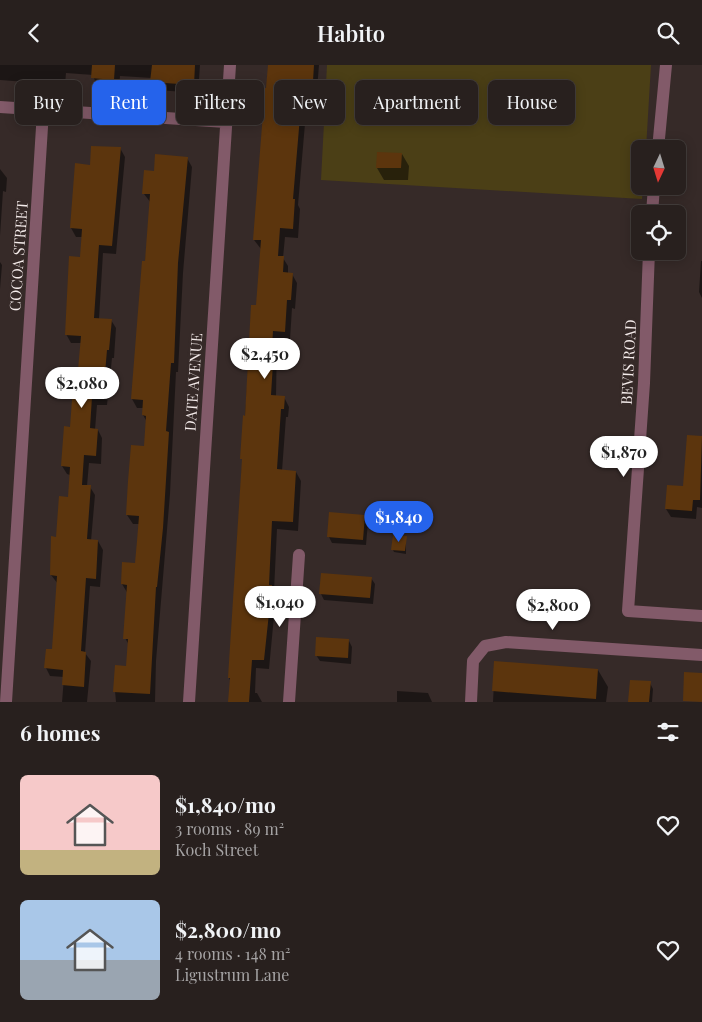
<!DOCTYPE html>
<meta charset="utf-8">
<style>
body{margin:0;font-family:"Playfair Display",serif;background:#342d2b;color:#f1f3f6;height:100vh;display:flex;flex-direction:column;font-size:19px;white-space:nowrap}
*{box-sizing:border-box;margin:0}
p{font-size:16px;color:#a5a3a4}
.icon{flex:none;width:28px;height:28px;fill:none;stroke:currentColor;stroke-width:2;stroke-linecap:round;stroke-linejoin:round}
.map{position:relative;height:637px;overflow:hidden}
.side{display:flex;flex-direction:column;background:#28201e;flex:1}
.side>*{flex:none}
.banner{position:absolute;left:15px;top:15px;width:672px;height:45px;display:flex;gap:10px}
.needle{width:32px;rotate:184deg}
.fabs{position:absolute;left:631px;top:75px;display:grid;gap:10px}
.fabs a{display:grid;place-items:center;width:55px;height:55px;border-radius:8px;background:#28201e;box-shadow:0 2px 12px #0003,0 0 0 1px #443e3c;font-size:25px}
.price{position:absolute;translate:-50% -42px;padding:0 11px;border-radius:18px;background:#fff;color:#222;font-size:16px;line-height:32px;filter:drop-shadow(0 1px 2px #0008)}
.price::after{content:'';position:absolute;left:50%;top:30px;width:15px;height:11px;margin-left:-8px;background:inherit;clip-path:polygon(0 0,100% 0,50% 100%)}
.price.current{background:#2563eb;color:#fff}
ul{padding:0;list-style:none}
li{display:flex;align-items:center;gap:15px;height:125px;padding:0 20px}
li span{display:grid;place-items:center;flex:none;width:140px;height:100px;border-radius:8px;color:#555}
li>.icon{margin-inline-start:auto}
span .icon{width:60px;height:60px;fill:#fffc;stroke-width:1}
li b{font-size:21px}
h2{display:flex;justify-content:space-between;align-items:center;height:60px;padding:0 20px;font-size:21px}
.pill{padding:0 18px;border-radius:8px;background:#28201e;box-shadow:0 2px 12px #0003,0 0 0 1px #443e3c;font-size:18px;line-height:45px}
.pill.current{background:#2563eb;color:#fff}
header{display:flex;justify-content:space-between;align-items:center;height:65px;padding:0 20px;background:#28201e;font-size:22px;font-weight:600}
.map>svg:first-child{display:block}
</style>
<header><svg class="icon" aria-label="back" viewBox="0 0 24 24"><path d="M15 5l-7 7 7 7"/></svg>Habito<svg class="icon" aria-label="search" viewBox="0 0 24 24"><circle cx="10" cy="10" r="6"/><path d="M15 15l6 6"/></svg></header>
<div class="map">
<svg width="702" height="637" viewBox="0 0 702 637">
<rect width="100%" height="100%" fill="#362a28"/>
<path fill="#4b3f16" d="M327,0H651L646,84H640V121H643L642,134L321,115Z"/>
<path fill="#0007" d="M0,0H200L198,28L157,25L152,13L120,11L119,23L97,22L93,10L66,8L65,20L0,15Z
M270,0H319L317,25L308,24L298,140L300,144L298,173L285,172L283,193L288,201V209H292L297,218L295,244L292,243L290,275L277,274L276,332H284L289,342L288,352H286L282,406L296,407L301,416L298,466L277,464L274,526L276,530L269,604L256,603L255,628H257L262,637H230L231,617L229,613L252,241L257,242L261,184L254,175Z
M120,83L125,92L116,189L103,188L99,254L111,255L116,263L114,293H112L107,340H97L95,365H98L102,373L101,399L89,398L87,421L90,422L95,430L91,476H98L103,485L100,522L90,521L85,588L91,596L87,637H62L64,612L50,611L46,603L53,586L58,519L51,510L69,433L70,410L67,409L62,401L71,363L74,329L67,328L62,320L79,307L81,278H71L66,269L81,193L82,172H76L71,163L76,100L91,101Z
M402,89L409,101L408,115H384L377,103Z
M187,93L192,102L183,208L178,307H176L170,429L156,596L155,637H116L115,626L127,602L129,580L125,573L128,529L122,519L136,499L140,459H133L127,450L145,382L147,357L143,350V343H137L132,334L151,138L144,129L155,107Z
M0,104L7,113L6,127L3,126L0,171Z
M701,196H702V233L699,227Z
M0,197L2,200L0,224Z
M688,371L702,372V443L697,442L696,454L671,452L666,444L684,422Z
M364,451L368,457L366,480L332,478L329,472Z
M406,472V489L394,487L393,485Z
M322,510L371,513L375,519L373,539L324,535L321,529Z
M349,576L352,582L351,599L320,596L316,590Z
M495,597L598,605L608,622L606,637H493Z
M650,618L653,624L652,637H630Z
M397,626L428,628L432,637H397Z"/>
<path fill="#5c350d" d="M92,0H115L114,15L91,13Z
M152,0H195L194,20L150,17Z
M268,0H314L313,16H303L293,134H295L293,164L280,163L278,191H284L283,207L293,208L291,235H287L285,267L273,266L271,298H273L271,330L285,331L284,344H281L277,404L296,406L293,457L272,456L269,520H272L264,595H252L249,637H228L230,613H228L242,394H240L243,350L245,351L251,240H256L261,175H253L265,23H266Z
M91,81L121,82L112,181L99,180L94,253L112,254L109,285H107L103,332H92L90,363L98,364L96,391L84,390L82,420H91L87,474L98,475L96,514L86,513L81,586L86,587L84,622L62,620L63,605L44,603L46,584H52L57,511L50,510L51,471L56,472L59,431L68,432L70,402L61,401L64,361L70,362L73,321L61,320L63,304L78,305L81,271L65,270L69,191L80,192L82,164L70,163L75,98L90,100Z
M377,87L402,88L401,103H376Z
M155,89L188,92L178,198L174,298H171L166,366L169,367L163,463L157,522H156L150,629L113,627L115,600L126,601L128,574H123L127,520L121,519L122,497L135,498L137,476L139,451L126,450L128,416L131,380L144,381L146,351L142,350L143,335L131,334L142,196H145L150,129H142L144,105L154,106Z
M687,370L702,371L700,435H693L692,446L665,444L667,420L683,421Z
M329,447L365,450L363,475L327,472Z
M393,470L407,471L405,486L391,485Z
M321,508L372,512L370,533L319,529Z
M316,572L349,574L348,593L315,591Z
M494,596L598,604L596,634L492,626Z
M684,607L702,608V637L683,636Z
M630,615L651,616L649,637H628Z"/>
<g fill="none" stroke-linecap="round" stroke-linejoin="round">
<path stroke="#825a69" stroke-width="12" d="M0,42L226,57
M658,84L666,0
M652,149L654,121
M649,186L644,318L628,546L702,551
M6,637L43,46
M189,637L230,0
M289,637L299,490
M471,637L473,596L485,581L506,577L702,590"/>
</g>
<g text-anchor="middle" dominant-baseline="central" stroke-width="5" stroke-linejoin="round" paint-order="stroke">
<g font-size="15" fill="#f4ebea" stroke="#362a28">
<text transform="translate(18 191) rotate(-86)">COCOA STREET</text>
<text transform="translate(628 297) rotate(-87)">BEVIS ROAD</text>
<text transform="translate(193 317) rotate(-86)">DATE AVENUE</text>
</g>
</g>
</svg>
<div class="fabs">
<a><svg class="needle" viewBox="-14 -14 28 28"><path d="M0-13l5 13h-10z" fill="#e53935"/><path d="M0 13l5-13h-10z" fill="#a5a3a4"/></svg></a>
<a><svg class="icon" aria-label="locate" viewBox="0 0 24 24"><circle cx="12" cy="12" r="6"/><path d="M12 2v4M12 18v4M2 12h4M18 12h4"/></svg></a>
</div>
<b class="price" style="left:265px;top:315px">$2,450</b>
<b class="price" style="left:82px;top:344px">$2,080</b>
<b class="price" style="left:624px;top:413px">$1,870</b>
<b class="price current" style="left:399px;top:478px">$1,840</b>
<b class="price" style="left:280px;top:563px">$1,040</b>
<b class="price" style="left:553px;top:566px">$2,800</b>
<div class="banner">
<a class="pill">Buy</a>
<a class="pill current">Rent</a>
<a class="pill">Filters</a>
<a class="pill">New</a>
<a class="pill">Apartment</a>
<a class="pill">House</a>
</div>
</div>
<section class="side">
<h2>6 homes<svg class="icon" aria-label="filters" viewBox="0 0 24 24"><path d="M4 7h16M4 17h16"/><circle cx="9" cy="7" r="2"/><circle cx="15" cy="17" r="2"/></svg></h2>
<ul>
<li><span style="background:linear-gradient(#f6c9c9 75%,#c2b280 0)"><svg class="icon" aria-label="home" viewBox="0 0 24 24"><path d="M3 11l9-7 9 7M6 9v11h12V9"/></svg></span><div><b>$1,840/mo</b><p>3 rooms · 89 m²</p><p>Koch Street</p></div><svg class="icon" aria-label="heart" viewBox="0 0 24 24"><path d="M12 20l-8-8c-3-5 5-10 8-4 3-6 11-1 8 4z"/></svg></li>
<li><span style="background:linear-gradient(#a9c7e8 60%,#9aa5b1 0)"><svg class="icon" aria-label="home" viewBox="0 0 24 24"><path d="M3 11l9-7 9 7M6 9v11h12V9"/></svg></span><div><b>$2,800/mo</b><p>4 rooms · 148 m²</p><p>Ligustrum Lane</p></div><svg class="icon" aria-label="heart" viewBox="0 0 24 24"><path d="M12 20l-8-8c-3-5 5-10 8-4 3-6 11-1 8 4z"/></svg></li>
</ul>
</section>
